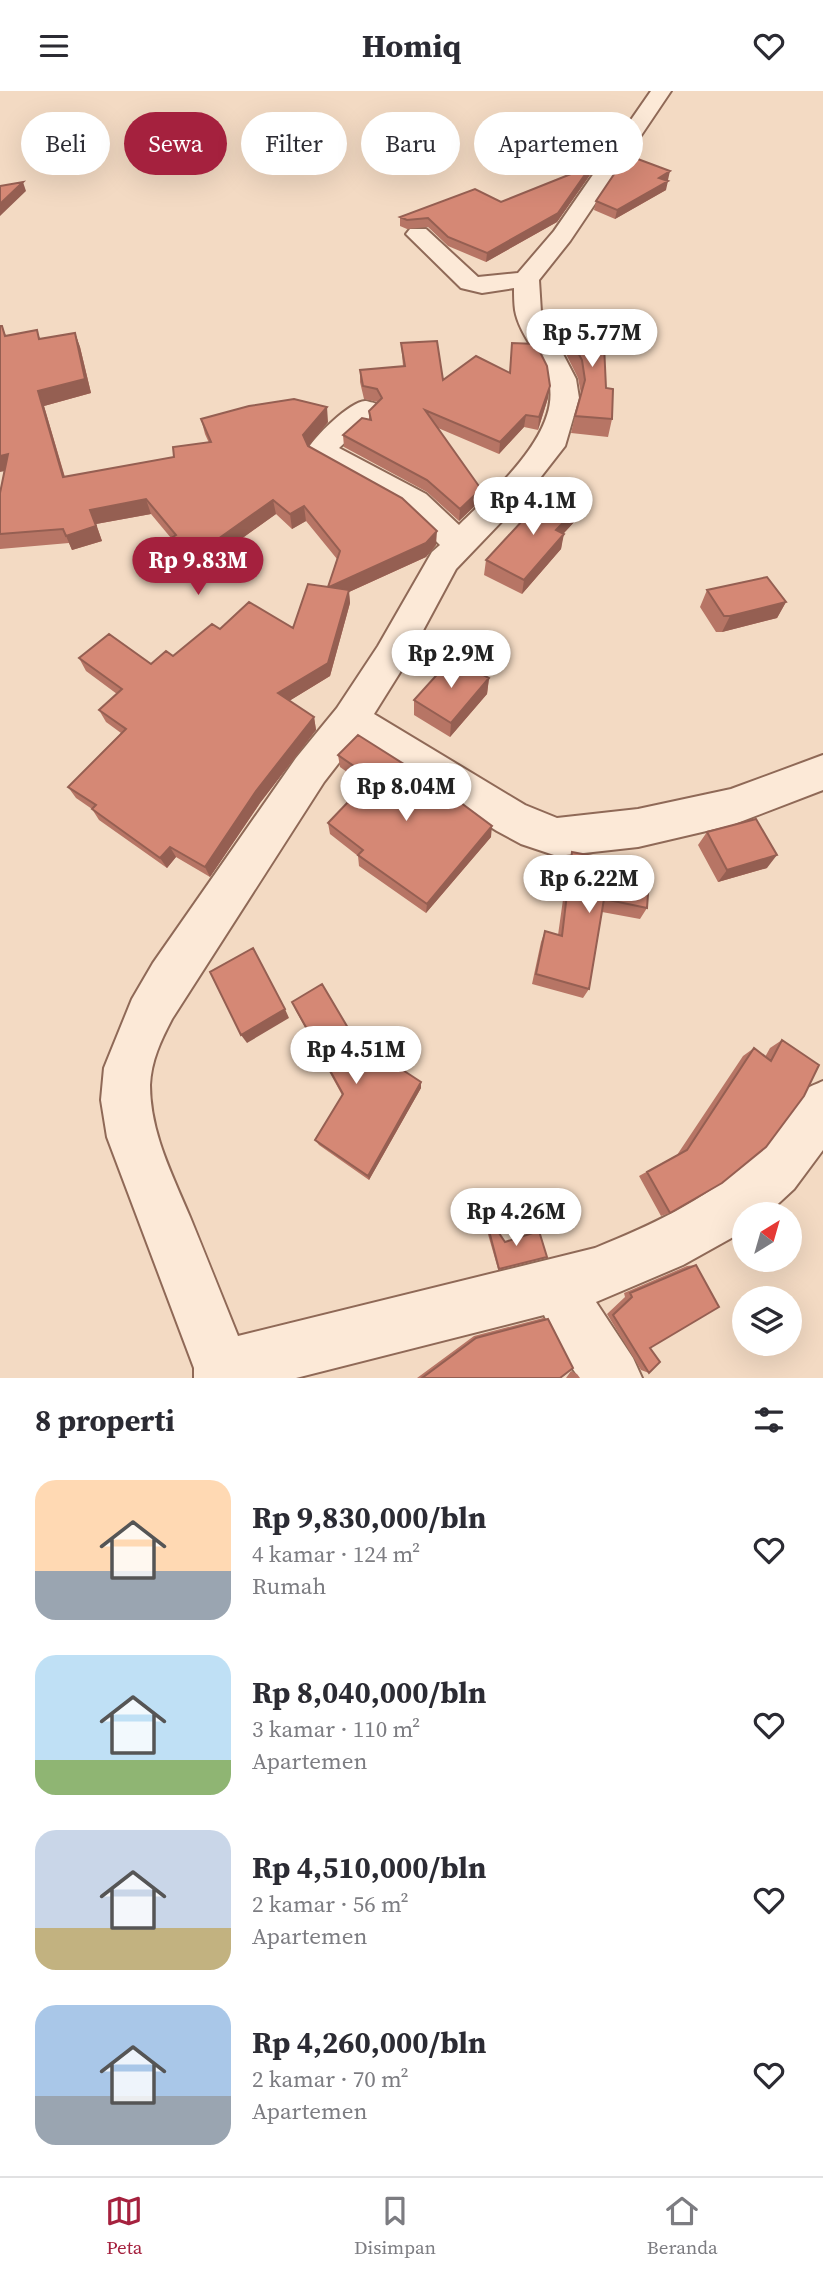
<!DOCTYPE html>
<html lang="id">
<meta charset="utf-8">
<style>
body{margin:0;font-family:"Source Serif 4",serif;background:#f2f2f3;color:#2b2b33;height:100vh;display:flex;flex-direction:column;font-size:26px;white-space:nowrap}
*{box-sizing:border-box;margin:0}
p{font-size:23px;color:#7c7c81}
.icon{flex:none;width:38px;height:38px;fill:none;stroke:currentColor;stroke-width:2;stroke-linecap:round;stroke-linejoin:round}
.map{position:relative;height:1287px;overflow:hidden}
.drawer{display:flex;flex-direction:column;background:#fff;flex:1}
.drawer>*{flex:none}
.hud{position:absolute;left:21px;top:21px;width:782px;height:63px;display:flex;gap:14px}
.needle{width:46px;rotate:37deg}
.buttons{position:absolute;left:732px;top:1111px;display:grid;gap:14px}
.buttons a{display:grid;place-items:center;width:70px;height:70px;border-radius:50%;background:#fff;box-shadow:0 7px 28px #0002;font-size:35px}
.price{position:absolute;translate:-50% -60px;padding:0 16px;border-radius:24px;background:#fff;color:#222;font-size:23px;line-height:46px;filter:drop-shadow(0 2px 4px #0008)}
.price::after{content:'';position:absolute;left:50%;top:42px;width:21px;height:16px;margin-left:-10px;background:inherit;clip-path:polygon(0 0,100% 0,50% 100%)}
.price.active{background:#a5213e;color:#fff}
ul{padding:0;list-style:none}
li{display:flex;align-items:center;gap:21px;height:175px;padding:0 35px}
li span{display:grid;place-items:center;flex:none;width:196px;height:140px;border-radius:21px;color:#555}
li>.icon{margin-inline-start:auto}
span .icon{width:84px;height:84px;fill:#fffc;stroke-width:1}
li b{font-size:30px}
h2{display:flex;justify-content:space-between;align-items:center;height:84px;padding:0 35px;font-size:30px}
.pill{padding:0 24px;border-radius:32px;background:#fff;box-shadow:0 7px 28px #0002;font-size:24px;line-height:63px}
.pill.active{background:#a5213e;color:#fff}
header{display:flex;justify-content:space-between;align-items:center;height:91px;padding:0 35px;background:#fff;font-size:32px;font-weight:700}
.tab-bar{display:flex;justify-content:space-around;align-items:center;height:98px;border-top:2px solid #e1e1e2;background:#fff;font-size:19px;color:#7c7c81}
.tab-bar a{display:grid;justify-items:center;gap:4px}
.tab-bar .active{color:#a5213e}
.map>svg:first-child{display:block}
</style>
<header><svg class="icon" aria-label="menu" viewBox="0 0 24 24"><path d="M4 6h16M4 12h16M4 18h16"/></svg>Homiq<svg class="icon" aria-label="heart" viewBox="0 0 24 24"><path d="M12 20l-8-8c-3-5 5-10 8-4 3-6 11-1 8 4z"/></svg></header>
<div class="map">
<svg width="823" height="1287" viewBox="0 0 823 1287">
<rect width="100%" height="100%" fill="#f3dac3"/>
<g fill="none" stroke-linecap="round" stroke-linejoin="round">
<g stroke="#8f6957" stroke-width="4">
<path id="minor" d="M651,0H671L570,150L539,189L541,221L576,288L579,307L565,355L526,405L456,478L404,575L374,623L525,714L557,727L638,718L731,698L823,664V699L732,734L638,756L557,765L521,753L497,740L355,651L324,691L172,928C161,949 151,970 150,994C150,1041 172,1083 190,1126C206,1165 222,1205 238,1245L595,1157C650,1135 703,1110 748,1071C771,1051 783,1021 804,1000C809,995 817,993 823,990V1059L794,1098L767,1123L744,1124V1140L683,1174L596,1211L633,1267L642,1287H579L562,1262L544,1224L296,1287H194V1277L107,1046L101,1009L104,977L132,908L153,872L296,667L337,617L378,555L432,461L440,454L404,419L311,367L307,360C313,346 350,311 365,310C367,310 375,312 376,313L380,319L339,357L426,403L459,434C492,401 565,340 548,287C540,264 519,243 515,219C514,212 514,204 514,197L482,202L461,197L406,143L410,138H426L478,186L518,182L554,140Z"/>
</g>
<use href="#minor" fill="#fce9d7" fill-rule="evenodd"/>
</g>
<path fill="#b77565" d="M590,84L557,131L486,171L448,155L428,136L407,138L400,135V126L501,111Z
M668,89L666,90V99L615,128L594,119L596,110Z
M563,230L606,297L612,328L608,346L571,342L575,325L581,303L578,287L561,253Z
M2,235L6,245L37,239L40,248L75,242L80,256L91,302L44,315L65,386L174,366L209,352L205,343L201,328L328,331L308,355L436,454L426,466L349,501L350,512L330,585L289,610L314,626L316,639L260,712L210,786L176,766L167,777L99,729L92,718L76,707L68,696L121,642L106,631L99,619L117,603L86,580L79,567L151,573L173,565L220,538L293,537L328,496L337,468L306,430L292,438L276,423L191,484L168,466L163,452L171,447L151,423L96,433L102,450L72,459L69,452L0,458V402L4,380Z
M401,252L443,289L510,282L512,252L548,307L538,339L524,336L499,363L438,337L480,410L459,430L427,401L344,356L343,344L369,328V320L378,311L364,308L360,291V279L403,275Z
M575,430L563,443L561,458L522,503L484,484L486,469Z
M707,499L786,511L777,527L722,541H716L700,516Z
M489,587L487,603L450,646L414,624V609Z
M338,664L491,746L426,822L359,775L358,765L330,743L328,732L365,694L340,676Z
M707,741L767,777L718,791L698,754Z
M572,761L647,817L640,828L602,821L589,898L583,907L532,893L541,851L545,840L558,844L568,773Z
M292,911L354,947L421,991V997L369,1089L319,1054L315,1049L342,1004L296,920Z
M782,949L819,974L670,1122L661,1125L639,1085L677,1064L743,965L754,957L765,966L770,957Z
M781,1119L784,1124H770L774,1120Z
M487,1132L505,1151L547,1166L498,1178L485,1133Z
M744,1142V1165L734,1148Z
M696,1174L650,1257L649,1282L641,1279L607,1223L625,1206L624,1202L687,1175Z
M543,1227L548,1228L560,1287H417L474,1245Z
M571,1280L577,1283L580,1287H566Z"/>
<path fill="#955f52" d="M591,75L590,84L557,131L486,171L487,162Z
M670,80L668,89L657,96L659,87Z
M668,90L666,99L615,128L617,119Z
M23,91L26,100L0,125V113Z
M75,242L80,256L91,302L44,315L69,401L63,386L38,300Z
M550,295L548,307L538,339L539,326Z
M327,316L328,331L305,359L303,344Z
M526,324L524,336L499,363L500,351Z
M8,363L15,378L0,381V365Z
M481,398L480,410L459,430L460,418Z
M146,408L151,423L96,433L102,450L72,459L66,445L90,419Z
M273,409L276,423L191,484L187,470Z
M304,415L306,430L292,438L290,423Z
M578,416L575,430L553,454L556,439Z
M437,440L436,454L426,466L349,501L350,512L330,585L281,615L278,602L329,496Z
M564,443L561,458L522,503L524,489Z
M786,511L777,527L722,541L730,525Z
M489,587L487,603L450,646L451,632Z
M314,626L316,639L260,712L210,786L205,776L256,700Z
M492,735L491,746L426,822L427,813Z
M170,756L176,766L167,777L160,767Z
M777,764L767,777L718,791L727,779Z
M285,918L289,927L247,952L241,944Z
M421,991V997L369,1089L368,1085Z"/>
<path fill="#d58875" stroke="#955f52" stroke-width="2" d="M627,64L670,80L659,87L668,90L617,119L596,110Z
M591,75L558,122L487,162L448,146L428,127L407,129L400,126L475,98L501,111Z
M23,91L0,113V95Z
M563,230L603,232L606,297L613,298L612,328L575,325L585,289L582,269L563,235Z
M0,235H2L5,245L37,239L39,248L75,242L85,288L38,300L63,386L174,366L173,356L211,351L201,328L249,315L294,308L327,316L303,344L308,355L402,407L437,440L426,452L329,496L349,499L328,572L278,602L314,626L256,700L205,776L170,756L160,767L92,718L96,714L68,696L126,638L99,619L122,598L79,567L109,543L151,573L166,560L173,565L212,533L220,538L249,511L293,537L308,493L328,496L340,460L304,415L290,423L273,409L187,470L163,452L176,444L146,408L90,419L96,435L66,445L63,438L0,443V402L8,363L0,365Z
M437,250L443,289L476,265L510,282L512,252L536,253L547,275L550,295L539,326L526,324L500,351L425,319L481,398L460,418L427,389L343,344L362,327L371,329L369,320L382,307L377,298L363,295L360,279L405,275L401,252Z
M549,401L578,416L556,439L564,443L524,489L486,469Z
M767,486L786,511L730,525H724L707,499Z
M452,567L489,587L451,632L414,609Z
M358,644L437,694L492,735L427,813L358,764L363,759L328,732L371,687L338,664Z
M756,728L777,764L727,779L707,741Z
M572,761L650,776L647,817L604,808L589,898L536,883L545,840L562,845Z
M253,857L285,918L241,944L210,881Z
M322,893L354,947L421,991L368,1085L315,1049L343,1003L292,911Z
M782,949L819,974L804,1005L766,1056L722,1092L670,1122L647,1081L687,1059L754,957L771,970Z
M781,1119L784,1124H775Z
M491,1130L505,1151L539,1140L547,1166L499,1178L487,1132Z
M789,1132L793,1139L789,1141Z
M696,1174L719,1216L650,1257L660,1271L649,1282L613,1224L632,1206L630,1202Z
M548,1228L573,1277L560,1287H422L476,1247Z"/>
</svg>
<div class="buttons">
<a><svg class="needle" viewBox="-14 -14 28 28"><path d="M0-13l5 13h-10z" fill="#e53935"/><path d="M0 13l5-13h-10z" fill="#7c7c81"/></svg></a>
<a><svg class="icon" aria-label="layers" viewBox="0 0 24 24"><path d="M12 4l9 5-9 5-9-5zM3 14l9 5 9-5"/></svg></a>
</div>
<b class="price" style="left:592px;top:278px">Rp 5.77M</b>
<b class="price" style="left:533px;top:446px">Rp 4.1M</b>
<b class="price active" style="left:198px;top:506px">Rp 9.83M</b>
<b class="price" style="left:451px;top:599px">Rp 2.9M</b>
<b class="price" style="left:406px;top:732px">Rp 8.04M</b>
<b class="price" style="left:589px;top:824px">Rp 6.22M</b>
<b class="price" style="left:356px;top:995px">Rp 4.51M</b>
<b class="price" style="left:516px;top:1157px">Rp 4.26M</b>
<div class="hud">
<a class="pill">Beli</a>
<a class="pill active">Sewa</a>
<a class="pill">Filter</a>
<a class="pill">Baru</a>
<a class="pill">Apartemen</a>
</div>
</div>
<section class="drawer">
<h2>8 properti<svg class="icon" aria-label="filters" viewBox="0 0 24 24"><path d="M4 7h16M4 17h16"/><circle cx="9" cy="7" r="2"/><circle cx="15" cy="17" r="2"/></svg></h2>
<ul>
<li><span style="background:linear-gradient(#ffd9b3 65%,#9aa5b1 0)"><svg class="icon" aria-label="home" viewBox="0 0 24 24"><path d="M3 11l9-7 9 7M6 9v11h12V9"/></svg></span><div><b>Rp 9,830,000/bln</b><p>4 kamar · 124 m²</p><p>Rumah</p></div><svg class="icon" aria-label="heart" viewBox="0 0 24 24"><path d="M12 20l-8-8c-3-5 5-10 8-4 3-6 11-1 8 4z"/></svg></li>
<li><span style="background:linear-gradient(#bfe0f5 75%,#8fb573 0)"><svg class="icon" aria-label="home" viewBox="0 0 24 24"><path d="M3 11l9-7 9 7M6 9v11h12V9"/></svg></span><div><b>Rp 8,040,000/bln</b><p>3 kamar · 110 m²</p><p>Apartemen</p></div><svg class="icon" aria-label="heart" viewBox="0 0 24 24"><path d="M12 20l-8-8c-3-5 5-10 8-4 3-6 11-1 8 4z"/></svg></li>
<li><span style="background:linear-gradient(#c9d6e8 70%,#c2b280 0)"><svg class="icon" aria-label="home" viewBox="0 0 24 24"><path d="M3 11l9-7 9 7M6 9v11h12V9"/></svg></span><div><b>Rp 4,510,000/bln</b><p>2 kamar · 56 m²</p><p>Apartemen</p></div><svg class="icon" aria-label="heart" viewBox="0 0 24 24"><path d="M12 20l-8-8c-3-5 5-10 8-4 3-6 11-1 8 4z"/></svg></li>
<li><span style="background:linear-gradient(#a9c7e8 65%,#9aa5b1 0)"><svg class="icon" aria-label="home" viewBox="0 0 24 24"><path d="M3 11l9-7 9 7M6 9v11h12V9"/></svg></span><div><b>Rp 4,260,000/bln</b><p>2 kamar · 70 m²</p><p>Apartemen</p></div><svg class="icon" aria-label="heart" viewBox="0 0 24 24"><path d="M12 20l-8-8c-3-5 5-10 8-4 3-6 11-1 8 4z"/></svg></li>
</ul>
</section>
<nav class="tab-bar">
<a class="active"><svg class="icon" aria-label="map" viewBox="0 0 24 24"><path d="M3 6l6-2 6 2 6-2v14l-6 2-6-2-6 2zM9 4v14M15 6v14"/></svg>Peta</a>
<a><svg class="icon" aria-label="saved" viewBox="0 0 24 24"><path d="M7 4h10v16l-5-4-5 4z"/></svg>Disimpan</a>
<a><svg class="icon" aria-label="home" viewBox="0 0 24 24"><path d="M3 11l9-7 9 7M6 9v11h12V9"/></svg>Beranda</a>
</nav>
